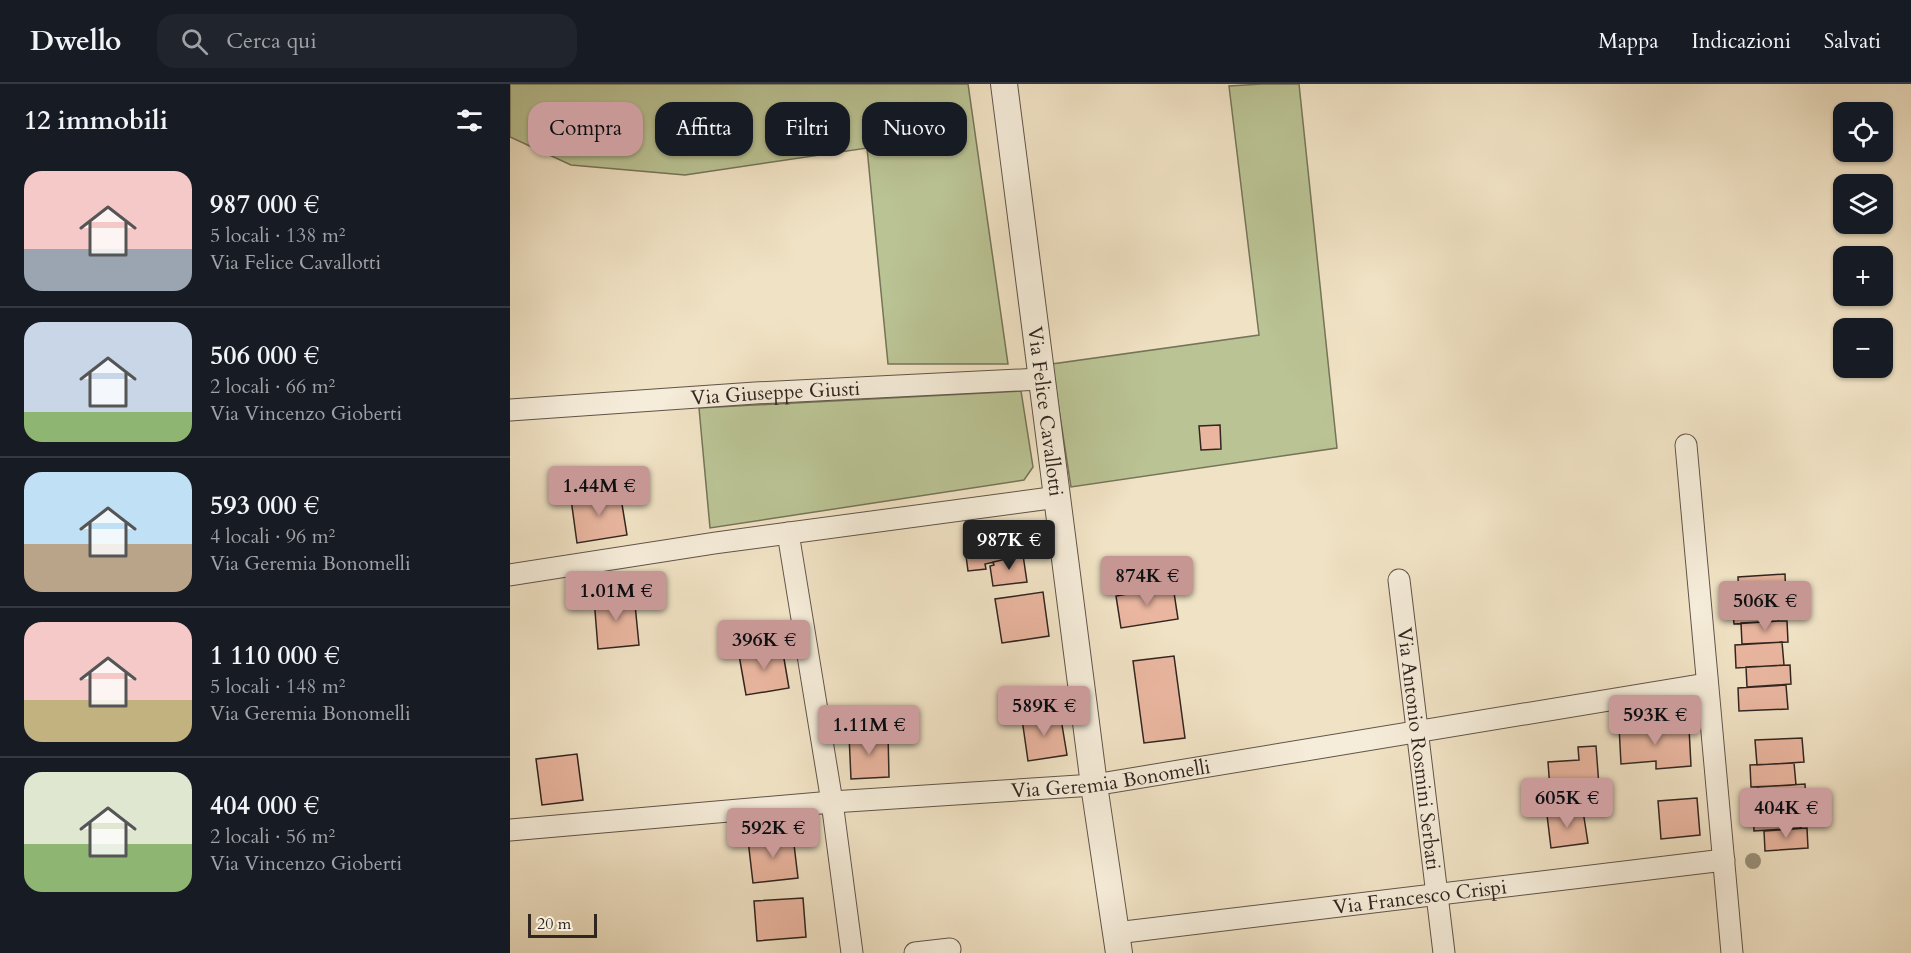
<!DOCTYPE html>
<html lang="it">
<meta charset="utf-8">
<style>
body{margin:0;font-family:Cardo,serif;background:#20242c;color:#f1f3f6;height:100vh;display:flex;flex-direction:column;font-size:22px;white-space:nowrap}
*{box-sizing:border-box;margin:0}
p{font-size:20px;color:#9ea1a6}
.icon{flex:none;width:33px;height:33px;fill:none;stroke:currentColor;stroke-width:2;stroke-linecap:round;stroke-linejoin:round}
.map{position:relative;flex:1;overflow:hidden}
.details{display:flex;flex-direction:column;background:#171b24;width:510px}
.details>*{flex:none}
.top-card{position:absolute;left:18px;top:18px;width:570px;height:54px;display:flex;gap:12px}
.buttons{position:absolute;left:1323px;top:18px;display:grid;gap:12px}
.buttons a{display:grid;place-items:center;width:60px;height:60px;border-radius:12px;background:#171b24;box-shadow:0 2px 4px #0004;font-size:30px}
.scale{position:absolute;left:18px;bottom:15px;width:69px;box-sizing:border-box;padding-left:6px;border:3px solid #312520;border-top:0;font-size:16px;line-height:21px;white-space:nowrap;color:#312520;-webkit-text-stroke:4px #f5ecd9;paint-order:stroke}
.price{position:absolute;translate:-50% -51px;padding:0 14px;border-radius:6px;background:#c59692;color:#111;font-size:20px;line-height:39px;filter:drop-shadow(0 2px 3px #0008)}
.price::after{content:'';position:absolute;left:50%;top:36px;width:18px;height:14px;margin-left:-9px;background:inherit;clip-path:polygon(0 0,100% 0,50% 100%)}
.price.on{background:#222;color:#fff}
ul{padding:0;list-style:none}
li{display:flex;align-items:center;gap:18px;height:150px;padding:0 24px}
li+li{border-top:2px solid #363941}
li span{display:grid;place-items:center;flex:none;width:168px;height:120px;border-radius:18px;color:#555}
li>.icon{margin-inline-start:auto}
span .icon{width:72px;height:72px;fill:#fffc;stroke-width:1}
li b{font-size:26px}
h2{display:flex;justify-content:space-between;align-items:center;height:72px;padding:0 24px;font-size:26px}
.chip{padding:0 21px;border-radius:18px;background:#171b24;box-shadow:0 2px 4px #0004;font-size:21px;line-height:54px}
.chip.on{background:#c59692;color:#111}
header{display:flex;align-items:center;gap:36px;box-sizing:border-box;height:84px;padding:0 30px;background:#171b24;border-bottom:2px solid #363941}
header strong{font-size:28px}
nav{display:flex;gap:33px;margin-inline-start:auto;font-size:21px}
.search{width:420px;height:54px;background:#20242c;display:flex;align-items:center;gap:15px;box-sizing:border-box;padding:0 21px;border-radius:18px;color:#9ea1a6;font-size:22px}
main{display:flex;flex:1;min-height:0}
.map>svg:first-child{display:block}
</style>
<header>
<strong>Dwello</strong>
<div class="search"><svg class="icon" aria-label="search" viewBox="0 0 24 24"><circle cx="10" cy="10" r="6"/><path d="M15 15l6 6"/></svg>Cerca qui</div>
<nav><a>Mappa</a><a>Indicazioni</a><a>Salvati</a></nav>
</header>
<main>
<section class="details">
<h2>12 immobili<svg class="icon" aria-label="filters" viewBox="0 0 24 24"><path d="M4 7h16M4 17h16"/><circle cx="9" cy="7" r="2"/><circle cx="15" cy="17" r="2"/></svg></h2>
<ul>
<li><span style="background:linear-gradient(#f6c9c9 65%,#9aa5b1 0)"><svg class="icon" aria-label="home" viewBox="0 0 24 24"><path d="M3 11l9-7 9 7M6 9v11h12V9"/></svg></span><div><b>987 000 €</b><p>5 locali · 138 m²</p><p>Via Felice Cavallotti</p></div></li>
<li><span style="background:linear-gradient(#c9d6e8 75%,#8fb573 0)"><svg class="icon" aria-label="home" viewBox="0 0 24 24"><path d="M3 11l9-7 9 7M6 9v11h12V9"/></svg></span><div><b>506 000 €</b><p>2 locali · 66 m²</p><p>Via Vincenzo Gioberti</p></div></li>
<li><span style="background:linear-gradient(#bfe0f5 60%,#b9a48a 0)"><svg class="icon" aria-label="home" viewBox="0 0 24 24"><path d="M3 11l9-7 9 7M6 9v11h12V9"/></svg></span><div><b>593 000 €</b><p>4 locali · 96 m²</p><p>Via Geremia Bonomelli</p></div></li>
<li><span style="background:linear-gradient(#f6c9c9 65%,#c2b280 0)"><svg class="icon" aria-label="home" viewBox="0 0 24 24"><path d="M3 11l9-7 9 7M6 9v11h12V9"/></svg></span><div><b>1 110 000 €</b><p>5 locali · 148 m²</p><p>Via Geremia Bonomelli</p></div></li>
<li><span style="background:linear-gradient(#dfe7d0 60%,#8fb573 0)"><svg class="icon" aria-label="home" viewBox="0 0 24 24"><path d="M3 11l9-7 9 7M6 9v11h12V9"/></svg></span><div><b>404 000 €</b><p>2 locali · 56 m²</p><p>Via Vincenzo Gioberti</p></div></li>
</ul>
</section>
<div class="map">
<svg width="1401" height="869" viewBox="0 0 1401 869">
<rect width="100%" height="100%" fill="#f0e2c4"/>
<filter id="stains"><feTurbulence type="fractalNoise" baseFrequency=".00333" numOctaves="4"/><feColorMatrix values="0 0 0 0 .2 0 0 0 0 .09 0 0 0 0 .02 0 0 0 .5 -.17"/></filter>
<radialGradient id="worn" r=".72"><stop offset=".6" stop-color="#630" stop-opacity="0"/><stop offset="1" stop-color="#630" stop-opacity=".3"/></radialGradient>
<path fill="#bac394" stroke="#76745a" stroke-width="1.5" d="M0,0H458L498,280H378L357,64L175,91L61,81L0,53Z
M752,0H789L827,364L561,403L542,280L749,251L719,2Z
M511,307L523,383L514,396L200,444L189,324Z"/>
<path fill="#eab6a0" stroke="#312520" stroke-width="1.5" d="M710,341L711,365L691,366L689,342Z
M110,408L117,451L67,459L61,415Z
M509,459L513,471L475,480L476,485L458,487L455,464L472,463L475,467Z
M513,471L517,498L483,502L480,482L484,481L483,478Z
M1275,490L1276,515L1229,518L1228,493Z
M663,502L668,535L611,544L606,512Z
M533,508L539,552L492,559L485,515Z
M124,510L129,561L88,565L84,514Z
M1267,515L1268,537L1224,540L1222,518Z
M1268,537H1277L1278,558L1232,560L1231,539Z
M1272,558L1274,581L1226,584L1225,561Z
M272,563L279,604L236,611L229,571Z
M664,572L675,654L634,659L623,577Z
M1280,581L1281,600L1237,603L1236,583Z
M1276,601L1278,625L1229,627L1228,604Z
M550,629L557,671L518,677L512,635Z
M1145,639L1146,646L1179,644L1181,682L1146,685V677L1111,680L1109,642Z
M378,649L379,693L341,695L339,651Z
M1292,654L1294,678L1247,681L1245,656Z
M1086,662L1089,702L1040,705L1038,678L1069,676L1068,663Z
M67,670L73,716L32,721L26,675Z
M1284,679L1286,701L1241,703L1240,681Z
M1031,697L1033,715L1020,717L1018,699Z
M1295,700L1296,721L1249,724L1248,703Z
M1187,714L1190,751L1151,755L1148,717Z
M1290,722L1291,744L1244,747L1243,724Z
M1073,727L1078,759L1041,764L1037,731Z
M1297,744L1298,764L1255,767L1254,747Z
M283,752L288,794L243,799L238,756Z
M293,814L296,853L247,857L244,817Z"/>
<g fill="none" stroke-linecap="round" stroke-linejoin="round">
<g stroke="#615449" stroke-width="23">
<g id="minor">
<path id="s1" d="M0,326L245,309L530,295"/>
<path d="M1176,361L1222,869"/>
<path d="M278,449L322,718L342,869"/>
<path d="M0,491L205,459L548,413"/>
<path id="s2" d="M889,496L934,869"/>
<path id="s3" d="M0,746L322,718L584,701L1196,600"/>
<path id="s4" d="M606,849L1214,776"/>
<path d="M405,869L440,865"/>
</g>
</g>
<g stroke="#615449" stroke-width="28">
<g id="tertiary">
<path id="s5" d="M494,0L584,701L609,869"/>
</g>
</g>
<use href="#minor" stroke="#f5ecd9" stroke-width="21"/>
<use href="#tertiary" stroke="#f5ecd9" stroke-width="26"/>
</g>
<circle fill="#9a907a" cx="1243" cy="777" r="8"/>
<g text-anchor="middle" dominant-baseline="central" stroke-width="5" stroke-linejoin="round" paint-order="stroke">
<g font-size="20" fill="#312520" stroke="#f5ecd9">
<text stroke="none"><textPath href="#s1" startOffset="266">Via Giuseppe Giusti</textPath></text>
<text stroke="none"><textPath href="#s5" startOffset="330">Via Felice Cavallotti</textPath></text>
<text stroke="none"><textPath href="#s2" startOffset="170">Via Antonio Rosmini Serbati</textPath></text>
<text stroke="none"><textPath href="#s3" startOffset="603">Via Geremia Bonomelli</textPath></text>
<text stroke="none"><textPath href="#s4" startOffset="306">Via Francesco Crispi</textPath></text>
</g>
</g>
<rect width="100%" height="100%" filter="url(#stains)"/>
<rect width="100%" height="100%" fill="url(#worn)"/>
</svg>
<div class="buttons">
<a><svg class="icon" aria-label="locate" viewBox="0 0 24 24"><circle cx="12" cy="12" r="6"/><path d="M12 2v4M12 18v4M2 12h4M18 12h4"/></svg></a>
<a><svg class="icon" aria-label="layers" viewBox="0 0 24 24"><path d="M12 4l9 5-9 5-9-5zM3 14l9 5 9-5"/></svg></a>
<a>+</a>
<a>−</a>
</div>
<div class="scale">20 m</div>
<b class="price" style="left:89px;top:433px">1.44M €</b>
<b class="price on" style="left:499px;top:487px">987K €</b>
<b class="price" style="left:637px;top:523px">874K €</b>
<b class="price" style="left:106px;top:538px">1.01M €</b>
<b class="price" style="left:1255px;top:548px">506K €</b>
<b class="price" style="left:254px;top:587px">396K €</b>
<b class="price" style="left:534px;top:653px">589K €</b>
<b class="price" style="left:1145px;top:662px">593K €</b>
<b class="price" style="left:359px;top:672px">1.11M €</b>
<b class="price" style="left:1057px;top:745px">605K €</b>
<b class="price" style="left:1276px;top:755px">404K €</b>
<b class="price" style="left:263px;top:775px">592K €</b>
<div class="top-card">
<a class="chip on">Compra</a>
<a class="chip">Affitta</a>
<a class="chip">Filtri</a>
<a class="chip">Nuovo</a>
</div>
</div>
</main>
